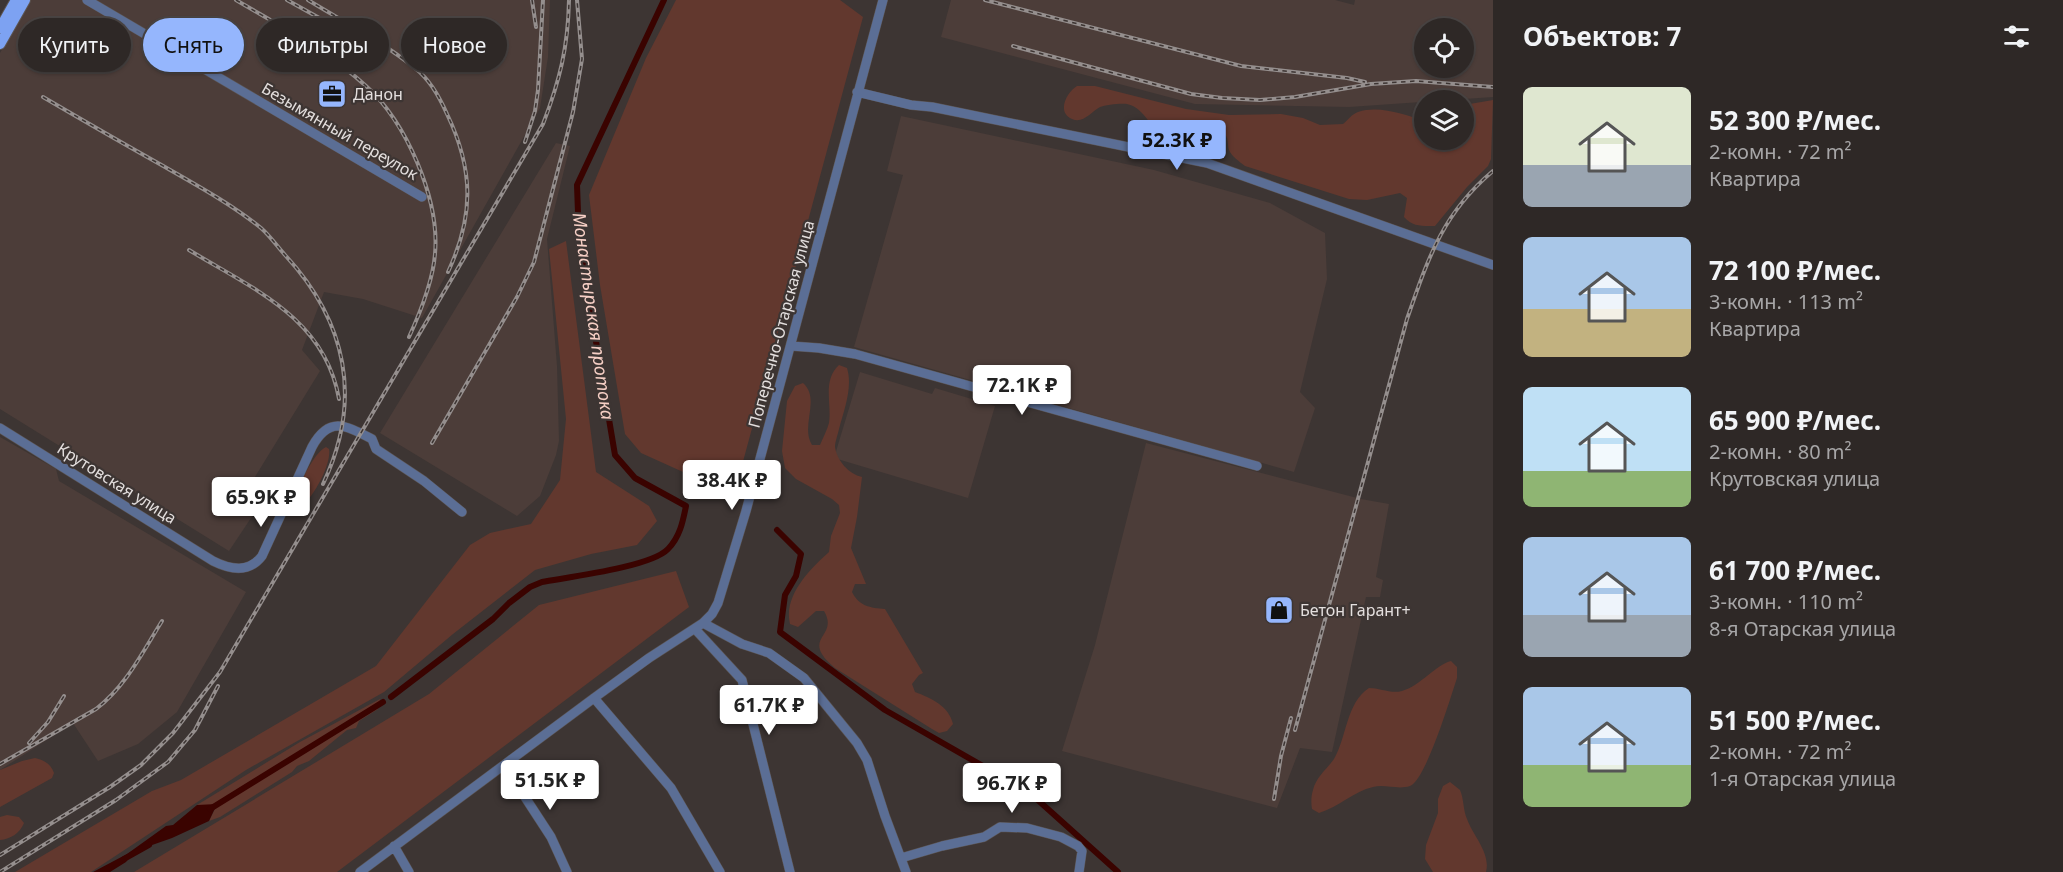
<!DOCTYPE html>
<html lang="ru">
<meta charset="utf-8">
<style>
body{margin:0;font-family:"Noto Sans",sans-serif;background:#36302e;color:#f1f3f6;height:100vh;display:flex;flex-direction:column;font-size:22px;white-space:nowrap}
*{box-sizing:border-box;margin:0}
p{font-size:20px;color:#a7a6a7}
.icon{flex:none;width:33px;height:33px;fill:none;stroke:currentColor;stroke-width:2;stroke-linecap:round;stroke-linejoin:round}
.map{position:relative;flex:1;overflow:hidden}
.panel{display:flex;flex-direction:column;background:#2e2826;width:570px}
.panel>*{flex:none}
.hud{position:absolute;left:18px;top:18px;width:570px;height:54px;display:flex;gap:12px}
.buttons{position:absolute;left:1414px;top:18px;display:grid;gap:12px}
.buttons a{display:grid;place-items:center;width:60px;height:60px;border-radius:50%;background:#2e2826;box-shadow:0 2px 4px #0004,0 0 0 2px #494443;font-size:30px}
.price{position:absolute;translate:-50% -51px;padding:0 14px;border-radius:6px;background:#fff;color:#222;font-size:20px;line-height:39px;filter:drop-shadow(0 2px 3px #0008)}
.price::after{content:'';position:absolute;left:50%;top:36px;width:18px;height:14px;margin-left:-9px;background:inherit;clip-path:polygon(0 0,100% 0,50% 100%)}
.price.active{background:#95b6fd;color:#111}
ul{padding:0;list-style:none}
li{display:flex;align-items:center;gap:18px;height:150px;padding:0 30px}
li span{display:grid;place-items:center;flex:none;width:168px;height:120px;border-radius:9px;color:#555}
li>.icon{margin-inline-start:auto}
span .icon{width:72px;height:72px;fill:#fffc;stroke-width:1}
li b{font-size:26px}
h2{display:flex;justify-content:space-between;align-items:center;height:72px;padding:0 30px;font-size:26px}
.chip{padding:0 21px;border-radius:27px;background:#2e2826;box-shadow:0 2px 4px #0004,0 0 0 2px #494443;font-size:21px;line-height:54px}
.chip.active{background:#95b6fd;color:#111}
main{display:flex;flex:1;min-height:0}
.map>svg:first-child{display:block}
</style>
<main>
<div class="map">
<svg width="1493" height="872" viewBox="0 0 1493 872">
<rect width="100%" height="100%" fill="#3d3533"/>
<path fill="#4c3d39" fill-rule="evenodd" d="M31,0H550L548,57L540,108L422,318L363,299L324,292L302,350L320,371L239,503L253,515L229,551L0,409V53Z
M951,0H1335L1354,5L1355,0H1493V97L1349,107L1195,104L941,37ZM1425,28H1464V68H1425Z
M901,116L1154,170L1270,203L1325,233L1327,279L1300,392L1315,408L1294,472L854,347L903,175L887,171Z
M556,143L570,146L547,239L557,366L559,441L556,455L540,496L517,516L380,433Z
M860,372L932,394L935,388L995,406L968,498L834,458Z
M0,437L56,469L59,481L246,592L177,712L138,744L98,761L73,723L0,770Z
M1146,443L1361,499L1389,504L1376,577L1383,580L1380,597H1366L1332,752L1300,748L1277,808L1062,751L1095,645Z"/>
<path fill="#62382e" d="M676,0H840L863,17L734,495L641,453L625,434L600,285L589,195L646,58Z
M1077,86H1095L1186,109L1229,115L1281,114L1303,118L1320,125L1343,124C1348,120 1352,114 1358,112C1380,105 1405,115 1425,121V140H1464V105L1493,100L1491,159L1488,166L1467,187L1435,226C1422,226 1413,227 1404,217L1407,198L1400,193L1367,200L1349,199L1245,166C1239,161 1232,157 1229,150C1227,144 1229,138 1224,133C1214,124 1195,136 1184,136C1178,137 1171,136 1165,135C1150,131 1146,108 1127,104C1121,103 1105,105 1100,107C1091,112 1083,124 1072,119C1056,112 1067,92 1077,86Z
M566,241L596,472L649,506L657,521L637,545L591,554L535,570L453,634L384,692L246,770L91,872H15L152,791L181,780L376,666L470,545L490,533L531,524L560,480L566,419L549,249Z
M839,365L847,368C853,387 844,410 839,429C838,434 835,442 835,447C837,461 849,474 862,477L857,517L851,548L866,584H855L852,592C859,606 870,608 885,609L923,673L919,675L912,684L915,692C931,698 949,706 953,724L947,731L939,733L932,729L835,668C798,637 840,638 824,611H816L798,627L790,624C783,596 810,569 829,552L831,536L840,513L839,505L832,499L796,479L785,468L782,451L787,401L795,386L803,383C821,399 800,426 812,445H820C823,438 827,430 829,423C832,403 822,381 839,365Z
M326,447L329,449C332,464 312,501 299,508L295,507L293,503C297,489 313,453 326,447Z
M676,571L689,607L337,872H134L429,694L539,605Z
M1451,661L1457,667V678C1451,696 1426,780 1410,786C1398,790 1385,784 1373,787C1354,791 1339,807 1319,813L1312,809C1311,803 1311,796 1313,790C1316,777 1327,769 1334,759C1347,737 1346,703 1369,688C1380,688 1391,694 1402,691C1420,686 1437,664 1451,661Z
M380,699L378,709L359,721L356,728L347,730L309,761L297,766L292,772L220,817L209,821L215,809L197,805L300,742Z
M35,758C44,760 51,764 54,773L52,778L0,807V770L22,761Z
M1450,782L1460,790C1464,799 1463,810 1467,819C1473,836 1491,853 1486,872H1433L1425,859L1426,845L1438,813V799L1443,786Z
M7,815L19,817L24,823C20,833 11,839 0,840V817Z"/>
<path fill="#3a0300" d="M217,804L209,821L172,838L138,850L132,854L126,862L110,872H93L127,854L166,826L173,825L197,805Z"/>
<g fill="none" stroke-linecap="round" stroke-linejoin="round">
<path stroke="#3a0300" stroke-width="6" d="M777,530L801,554L796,576L785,595L780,632L885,710L1030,793L1118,872
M391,697L493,619L509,603L530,587L542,582C569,577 651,567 668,549C680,537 683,521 686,506L635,478L615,455L579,240L577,185L664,0
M210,809L383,702
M124,859L149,845"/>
<g stroke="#5b5452" stroke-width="10">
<path id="minor" d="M87,0L422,197
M857,92L911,105L932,107L1207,163L1493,265
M791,346L819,348L855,354L1257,466
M0,428L213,561C231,570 249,573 262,556L312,447C329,416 345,425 372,439L376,449L424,481L462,512
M703,623L742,644L769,653L804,678L857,743L867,760L885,816L906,872
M695,629L742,680L790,872
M594,698L671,788L720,872
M504,765L551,837L567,872
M394,846L409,872
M901,858L942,846L984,837L1000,827L1027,828L1061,837L1078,846L1082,851L1079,872
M360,872L594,698L649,658L703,623L712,614L718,603L746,511L883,0"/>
</g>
<g stroke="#5b5452" stroke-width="12">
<path id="major" d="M0,28L16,0
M0,44L25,0"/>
</g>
<use href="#minor" stroke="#5b6e95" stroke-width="9"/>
<use href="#major" stroke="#7da2f2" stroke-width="10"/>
<g stroke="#958f8e" stroke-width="4">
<path id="rail" d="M236,0C280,26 328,51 366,86C406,122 440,199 435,254C433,280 420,313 409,337
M287,0L350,35
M308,0C344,22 383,42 416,69C430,80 440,98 447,114C474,170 474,216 448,272
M532,0L536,27
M985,0L1241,66L1347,78L1365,82
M1013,46L1191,94L1222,98L1260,100L1295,97L1371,84L1416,81L1493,87
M43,97C84,121 124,144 165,167C198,186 231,204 261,228C270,236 277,246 285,255C347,322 363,400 323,484
M525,142L535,111L538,90L543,0
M189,250C253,289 325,318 339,399
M432,443L517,297L534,262L573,112L582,59L577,0
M1295,730L1407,319C1428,259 1442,214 1493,171
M29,743L48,722L64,696
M0,764L96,709C126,686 142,653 162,621
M1274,799L1281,756L1291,718
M0,855L110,787L141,765L173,733L220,672L543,124C560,80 568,47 569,0
M0,872L116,800L168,762L195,730L218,686"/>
</g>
<use href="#rail" stroke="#3d3533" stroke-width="1.5" stroke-dasharray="4.5" stroke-linecap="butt"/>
</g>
<defs>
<g id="office-square" transform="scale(1.5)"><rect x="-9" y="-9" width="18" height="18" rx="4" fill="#95b6fd" stroke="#3d3533"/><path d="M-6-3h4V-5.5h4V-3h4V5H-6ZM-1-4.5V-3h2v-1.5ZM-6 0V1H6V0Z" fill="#111"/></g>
<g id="shop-square" transform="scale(1.5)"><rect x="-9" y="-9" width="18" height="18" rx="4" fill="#95b6fd" stroke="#3d3533"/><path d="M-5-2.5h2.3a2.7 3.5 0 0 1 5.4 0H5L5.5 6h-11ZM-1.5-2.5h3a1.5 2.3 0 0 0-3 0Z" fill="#111"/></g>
</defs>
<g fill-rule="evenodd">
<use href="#office-square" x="332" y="94"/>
<use href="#shop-square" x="1279" y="610"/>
</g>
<g text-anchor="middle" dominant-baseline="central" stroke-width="4.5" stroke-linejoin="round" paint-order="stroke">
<g font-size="16" fill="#e4dfde" stroke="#3d3533" text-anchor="start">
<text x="353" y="94">Данон</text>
<text x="1300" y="610">Бетон Гарант+</text>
</g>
<g font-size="16" fill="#e4dfde" stroke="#3d3533">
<text transform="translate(340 131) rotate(30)">Безымянный переулок</text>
<text transform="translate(781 324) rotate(-75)">Поперечно-Отарская улица</text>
<text transform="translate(117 483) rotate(32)">Крутовская улица</text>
</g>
<g font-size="18" font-style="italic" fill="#f6cfc5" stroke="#3d3533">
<text transform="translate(594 316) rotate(82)">Монастырская протока</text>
</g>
</g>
</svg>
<div class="buttons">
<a><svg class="icon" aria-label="locate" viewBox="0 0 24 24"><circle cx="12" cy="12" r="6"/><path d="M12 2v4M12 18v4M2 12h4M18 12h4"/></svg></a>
<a><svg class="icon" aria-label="layers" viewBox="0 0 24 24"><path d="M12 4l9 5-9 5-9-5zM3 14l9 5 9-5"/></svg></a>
</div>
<b class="price active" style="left:1177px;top:171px">52.3K ₽</b>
<b class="price" style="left:1022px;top:416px">72.1K ₽</b>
<b class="price" style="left:732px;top:511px">38.4K ₽</b>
<b class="price" style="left:261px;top:528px">65.9K ₽</b>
<b class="price" style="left:769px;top:736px">61.7K ₽</b>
<b class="price" style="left:550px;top:811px">51.5K ₽</b>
<b class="price" style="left:1012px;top:814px">96.7K ₽</b>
<div class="hud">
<a class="chip">Купить</a>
<a class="chip active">Снять</a>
<a class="chip">Фильтры</a>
<a class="chip">Новое</a>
</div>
</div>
<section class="panel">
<h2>Объектов: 7<svg class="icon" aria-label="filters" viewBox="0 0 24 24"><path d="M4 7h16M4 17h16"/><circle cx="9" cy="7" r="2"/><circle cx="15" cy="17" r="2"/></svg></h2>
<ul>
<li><span style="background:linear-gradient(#dfe7d0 65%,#9aa5b1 0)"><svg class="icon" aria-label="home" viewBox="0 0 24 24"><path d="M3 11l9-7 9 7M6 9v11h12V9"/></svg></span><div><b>52 300 ₽/мес.</b><p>2-комн. · 72 m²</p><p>Квартира</p></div></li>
<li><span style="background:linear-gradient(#a9c7e8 60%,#c2b280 0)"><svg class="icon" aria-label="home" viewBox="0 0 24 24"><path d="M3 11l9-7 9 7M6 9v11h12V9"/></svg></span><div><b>72 100 ₽/мес.</b><p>3-комн. · 113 m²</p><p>Квартира</p></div></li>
<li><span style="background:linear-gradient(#bfe0f5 70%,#8fb573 0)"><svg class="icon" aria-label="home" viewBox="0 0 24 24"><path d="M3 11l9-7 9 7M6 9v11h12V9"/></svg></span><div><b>65 900 ₽/мес.</b><p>2-комн. · 80 m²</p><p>Крутовская улица</p></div></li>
<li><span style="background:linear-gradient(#a9c7e8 65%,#9aa5b1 0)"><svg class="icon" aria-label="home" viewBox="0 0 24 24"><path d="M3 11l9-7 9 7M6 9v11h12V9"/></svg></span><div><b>61 700 ₽/мес.</b><p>3-комн. · 110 m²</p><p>8-я Отарская улица</p></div></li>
<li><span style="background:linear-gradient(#a9c7e8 65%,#8fb573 0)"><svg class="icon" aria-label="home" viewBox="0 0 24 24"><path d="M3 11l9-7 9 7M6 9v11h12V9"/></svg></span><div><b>51 500 ₽/мес.</b><p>2-комн. · 72 m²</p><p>1-я Отарская улица</p></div></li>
</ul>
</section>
</main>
